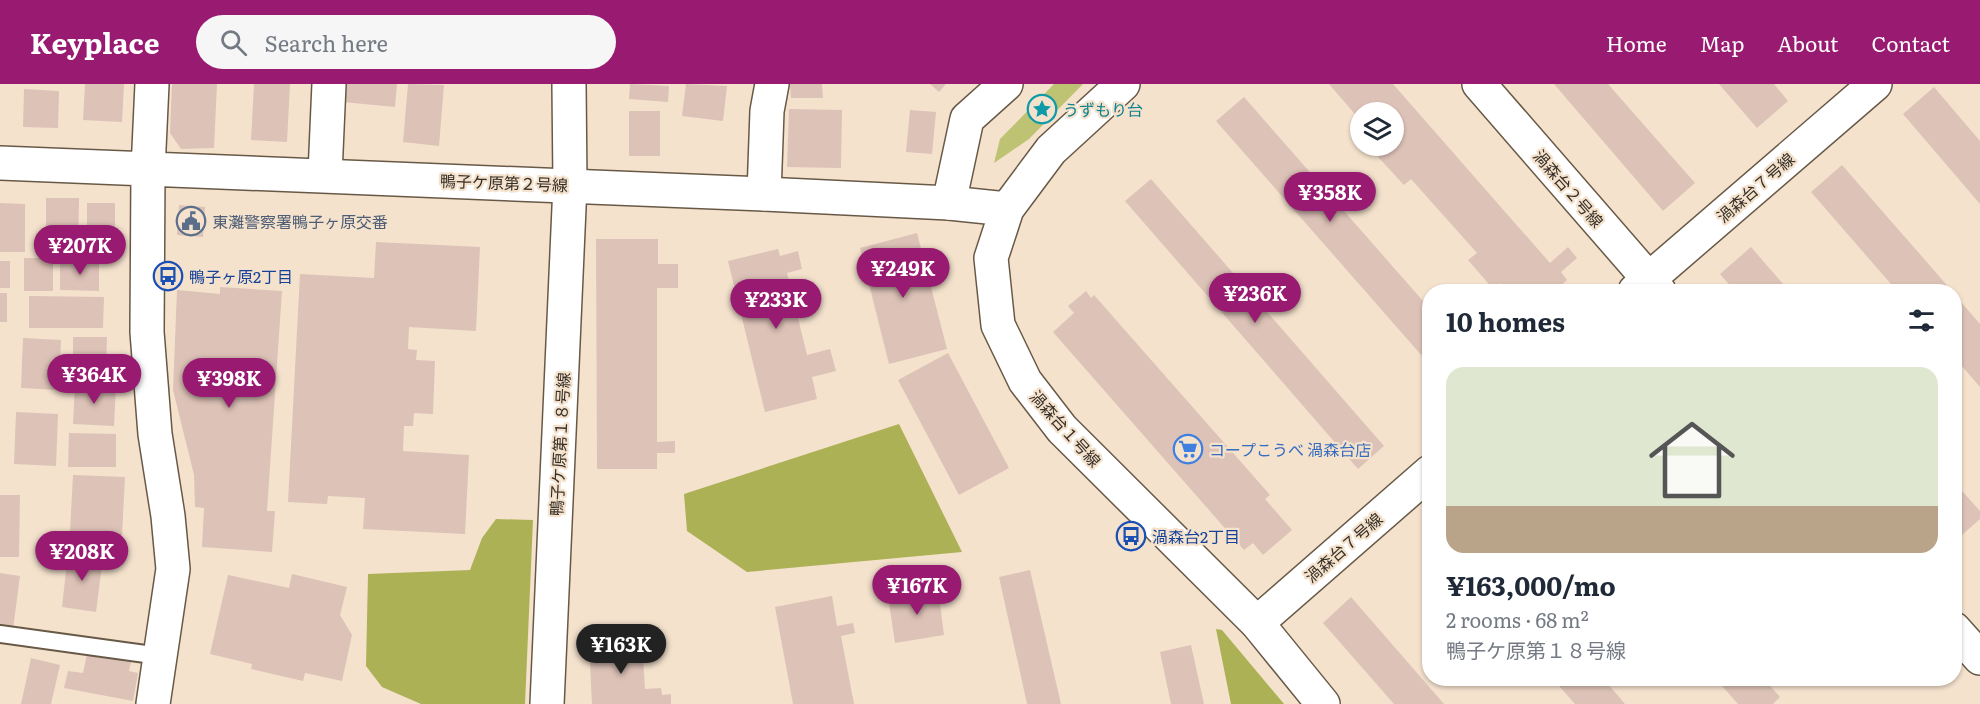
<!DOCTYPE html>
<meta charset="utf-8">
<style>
body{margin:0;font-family:Literata,"Noto Sans JP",serif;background:#f6f6f7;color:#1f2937;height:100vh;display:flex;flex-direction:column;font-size:22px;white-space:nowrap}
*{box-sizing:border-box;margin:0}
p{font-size:20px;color:#747a83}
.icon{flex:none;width:33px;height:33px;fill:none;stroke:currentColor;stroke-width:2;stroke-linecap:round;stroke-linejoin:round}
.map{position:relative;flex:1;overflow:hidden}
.side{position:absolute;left:1422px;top:200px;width:540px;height:402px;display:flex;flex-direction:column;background:#fff;border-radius:24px;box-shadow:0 2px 4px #0004}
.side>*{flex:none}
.buttons{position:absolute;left:1350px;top:18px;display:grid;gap:12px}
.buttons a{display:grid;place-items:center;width:54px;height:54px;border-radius:50%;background:#fff;box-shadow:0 2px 4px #0004;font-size:30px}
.price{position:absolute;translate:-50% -51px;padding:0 14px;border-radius:21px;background:#991a71;color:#fff;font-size:20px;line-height:39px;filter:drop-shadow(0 2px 3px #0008)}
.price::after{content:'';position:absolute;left:50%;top:36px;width:18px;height:14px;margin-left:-9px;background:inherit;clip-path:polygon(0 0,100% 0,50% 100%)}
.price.active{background:#222;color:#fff}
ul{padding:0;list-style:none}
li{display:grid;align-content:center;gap:12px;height:318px;padding:0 24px}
li span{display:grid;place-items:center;height:186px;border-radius:18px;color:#555}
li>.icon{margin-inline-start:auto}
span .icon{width:108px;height:108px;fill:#fffc;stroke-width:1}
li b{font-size:26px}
h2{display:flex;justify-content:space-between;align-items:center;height:72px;padding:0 24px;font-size:26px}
header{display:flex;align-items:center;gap:36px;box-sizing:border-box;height:84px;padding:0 30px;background:#991a71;color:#fff}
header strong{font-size:28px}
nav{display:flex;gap:33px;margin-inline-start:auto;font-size:21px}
.search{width:420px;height:54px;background:#f6f6f7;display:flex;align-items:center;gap:15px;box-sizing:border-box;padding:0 21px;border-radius:33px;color:#747a83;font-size:22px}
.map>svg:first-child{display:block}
</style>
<header>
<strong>Keyplace</strong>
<div class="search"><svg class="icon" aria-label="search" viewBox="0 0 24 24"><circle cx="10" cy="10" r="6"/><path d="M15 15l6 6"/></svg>Search here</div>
<nav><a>Home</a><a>Map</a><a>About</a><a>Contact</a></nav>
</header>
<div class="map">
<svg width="1980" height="620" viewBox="0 0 1980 620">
<rect width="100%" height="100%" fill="#f4e2cd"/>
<path fill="#bec273" d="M1054,0H1083L1029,55L994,79L1000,55Z"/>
<path fill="#acb155" d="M899,340L962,468L747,488L687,447L684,410Z
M496,435L533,436L525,620H421L382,603L366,582L368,490L470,486L482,454Z
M1216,545L1222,546L1284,620H1231Z"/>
<path fill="#ddc2b7" d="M85,0H124L122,38L83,36Z
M172,0H217L214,64L181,65L170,49Z
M254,0H290L287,58L251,56Z
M345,0H397L395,23L343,18Z
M408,0L444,1L439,62L403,58Z
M630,0L669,2L668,18L629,15Z
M686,0L727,2L723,37L682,32Z
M790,0H822L823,14H791Z
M930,0H946L939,8Z
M1329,0H1393L1550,179L1568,163L1577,174L1561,188L1567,196L1555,207H1508L1501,199L1494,206L1468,176L1477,169L1411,95L1404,101L1378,73L1387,65L1383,62H1394V28H1360V36Z
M1554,0H1608L1695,99L1663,127Z
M1719,0H1774L1788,17L1757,44Z
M1934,3L1980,57V120L1903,30Z
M24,5L59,7L58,44L23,43Z
M1244,13L1430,225V281L1216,37Z
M789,25L842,26L841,84L787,83Z
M910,26L936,28L932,70L906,68Z
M629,27H660V72H629Z
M1842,81L1952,207H1897L1811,108Z
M1151,95L1384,362L1358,385L1125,117Z
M46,114H79L78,165H46Z
M0,119L25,120V168H0Z
M87,119H115V169H87Z
M179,121L205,123L203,153L177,151Z
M917,149L947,265L889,280L860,164Z
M596,155H658V180H678V204H657V358L675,357V369H657V385H597Z
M376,158L480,163L476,247L409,243L408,265L417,266L416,276L435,277L433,330L414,329L413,342H404L403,367L469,371L465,450L363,445L365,414L328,412L327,420L288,418L300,190L374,194Z
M1751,163L1789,207H1735L1720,190Z
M778,165L780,172L798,167L802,185L787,189L807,271L830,265L836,287L812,293L817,315L765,328L728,177Z
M24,174H53V207H24Z
M0,177H10V204H0Z
M60,178H99V207L60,206Z
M220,203L282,207L267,427H275L272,468L202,463L204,424L195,423L194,391L173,306L177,206L220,210Z
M1086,207L1091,214L1094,211L1270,411L1265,415L1292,446L1263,471L1253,459L1244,466L1053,248L1074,229L1068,222Z
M0,209H7V238H0Z
M1954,210L1980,240V303L1954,273Z
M29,212L104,213L103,244H29Z
M73,253H107L106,284L73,283Z
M23,254L61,256L59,306L21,304Z
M948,269L1009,384L959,411L898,296Z
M75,300L116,302L114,342L73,340Z
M16,328L58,330L56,382L14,380Z
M69,349L116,350V383H68Z
M73,391L125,393L122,451L70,448Z
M1954,398L1980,427V435L1954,458Z
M0,411H20L19,473H0Z
M68,469L103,473L96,528L62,523Z
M1030,486L1061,620H1027L999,493Z
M0,489L20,492L13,545L0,543Z
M292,490L347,503L340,531L352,551L342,597L305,589L303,597L251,585L252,580L210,570L228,491L289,504Z
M938,504L944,551L895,559L889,519L907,517L906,509Z
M832,512L837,542L853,539L855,549L841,552L854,620H793L775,523Z
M1351,513L1444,620H1394L1323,539Z
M642,556L645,605L661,604L662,611L671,610V620H592L589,559Z
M1191,561L1204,620H1171L1160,568Z
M87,570L131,578L129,587L138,589L133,617L64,604L68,587L83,589Z
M31,574L60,581L51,620H21Z
M1552,594H1603L1625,620H1575Z
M1715,594H1763L1780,613L1773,620H1738Z"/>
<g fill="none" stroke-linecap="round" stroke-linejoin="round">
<g stroke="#685947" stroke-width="20">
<path id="lane" d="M0,550L160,572"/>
</g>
<g stroke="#685947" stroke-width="36">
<path id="street" d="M1479,0L1659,207
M325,90L329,0
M764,110L767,27L772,0
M949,119L967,35L1006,0
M1635,207L1875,0
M1257,539L1430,388
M1954,545L1980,574
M547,620L570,101L569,0"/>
</g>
<g stroke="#685947" stroke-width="36">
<path id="secondary" d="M152,0L148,86L147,248L155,350L168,432L173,485L153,620
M1123,0L1051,66L1007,125L991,174L998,241L1025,297L1062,345L1257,539L1323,620
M0,79L764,110L949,119L1007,125"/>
</g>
<use href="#lane" stroke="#fff" stroke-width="16"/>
<use href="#street" stroke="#fff" stroke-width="33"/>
<use href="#secondary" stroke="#fff" stroke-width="33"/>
</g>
<defs>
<g id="sight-ring" transform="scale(1.5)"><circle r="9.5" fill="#f4e2cd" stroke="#0f9aa8" stroke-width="1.5"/><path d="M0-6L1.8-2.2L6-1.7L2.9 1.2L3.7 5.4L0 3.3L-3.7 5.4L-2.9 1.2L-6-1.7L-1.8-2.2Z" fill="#0f9aa8"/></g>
<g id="civic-ring" transform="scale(1.5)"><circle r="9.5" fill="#f4e2cd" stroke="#5c6f8a" stroke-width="1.5"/><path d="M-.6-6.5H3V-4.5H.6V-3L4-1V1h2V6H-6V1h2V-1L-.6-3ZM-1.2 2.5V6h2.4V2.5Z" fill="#5c6f8a"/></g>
<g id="bus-ring" transform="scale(1.5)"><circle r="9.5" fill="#f4e2cd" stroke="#1a4fb4" stroke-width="1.5"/><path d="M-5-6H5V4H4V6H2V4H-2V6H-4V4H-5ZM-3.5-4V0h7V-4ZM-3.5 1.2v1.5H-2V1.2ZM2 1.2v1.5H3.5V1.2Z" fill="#1a4fb4"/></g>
<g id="supermarket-ring" transform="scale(1.5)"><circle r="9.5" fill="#f4e2cd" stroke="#3f7fe0" stroke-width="1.5"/><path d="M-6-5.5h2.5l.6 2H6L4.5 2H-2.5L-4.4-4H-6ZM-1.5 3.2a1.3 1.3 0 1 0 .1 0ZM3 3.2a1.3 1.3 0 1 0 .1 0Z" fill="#3f7fe0"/></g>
</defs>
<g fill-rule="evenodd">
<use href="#sight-ring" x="1042" y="25"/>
<use href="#civic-ring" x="191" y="137"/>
<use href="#bus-ring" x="168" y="192"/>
<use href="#supermarket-ring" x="1188" y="365"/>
<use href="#bus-ring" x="1131" y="452"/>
</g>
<g text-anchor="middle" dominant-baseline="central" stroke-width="4.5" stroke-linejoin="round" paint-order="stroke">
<g font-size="16" fill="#0d838f" stroke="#f4e2cd" text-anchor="start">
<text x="1063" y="25">うずもり台</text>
</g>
<g font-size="16" fill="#362f27" stroke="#f4e2cd">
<text transform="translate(504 98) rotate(2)">鴨子ケ原第２号線</text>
<text transform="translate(1755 103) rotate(-41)">渦森台７号線</text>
<text transform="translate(1569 104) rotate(49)">渦森台２号線</text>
<text transform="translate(1066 344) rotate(48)">渦森台１号線</text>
<text transform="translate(559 360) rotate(-87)">鴨子ケ原第１８号線</text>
<text transform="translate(1343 463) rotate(-41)">渦森台７号線</text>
</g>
<g font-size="16" fill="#4e5e75" stroke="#f4e2cd" text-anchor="start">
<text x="212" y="137">東灘警察署鴨子ヶ原交番</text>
</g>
<g font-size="16" fill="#164399" stroke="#f4e2cd" text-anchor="start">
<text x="189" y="192">鴨子ヶ原2丁目</text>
<text x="1152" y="452">渦森台2丁目</text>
</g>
<g font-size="16" fill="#366cbe" stroke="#f4e2cd" text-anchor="start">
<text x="1209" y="365">コープこうべ 渦森台店</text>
</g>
</g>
</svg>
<div class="buttons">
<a><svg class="icon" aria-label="layers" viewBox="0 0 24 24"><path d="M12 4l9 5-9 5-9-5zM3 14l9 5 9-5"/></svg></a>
</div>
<b class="price" style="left:1330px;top:139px">¥358K</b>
<b class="price" style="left:80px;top:192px">¥207K</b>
<b class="price" style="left:903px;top:215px">¥249K</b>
<b class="price" style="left:1255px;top:240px">¥236K</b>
<b class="price" style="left:776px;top:246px">¥233K</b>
<b class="price" style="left:94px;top:321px">¥364K</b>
<b class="price" style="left:229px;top:325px">¥398K</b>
<b class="price" style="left:82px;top:498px">¥208K</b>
<b class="price" style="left:917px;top:532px">¥167K</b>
<b class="price active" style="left:621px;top:591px">¥163K</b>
<section class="side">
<h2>10 homes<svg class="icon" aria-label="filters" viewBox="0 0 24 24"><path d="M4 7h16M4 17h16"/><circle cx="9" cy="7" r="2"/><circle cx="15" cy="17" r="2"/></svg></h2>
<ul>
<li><span style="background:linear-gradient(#dfe7d0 75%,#b9a48a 0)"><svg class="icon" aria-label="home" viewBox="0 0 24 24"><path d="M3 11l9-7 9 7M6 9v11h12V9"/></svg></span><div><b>¥163,000/mo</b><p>2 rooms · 68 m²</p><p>鴨子ケ原第１８号線</p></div></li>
</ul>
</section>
</div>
